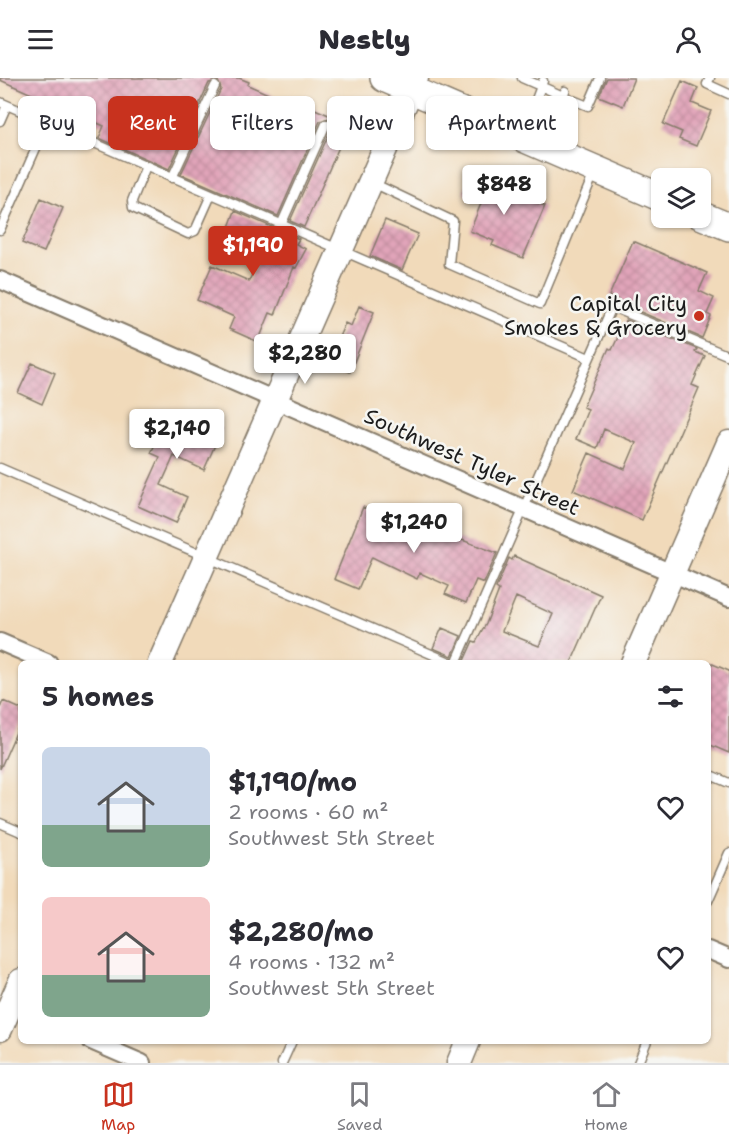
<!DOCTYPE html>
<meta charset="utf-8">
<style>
body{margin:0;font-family:"Shantell Sans",sans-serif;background:#f2f2f3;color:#2b2b33;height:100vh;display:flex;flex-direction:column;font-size:22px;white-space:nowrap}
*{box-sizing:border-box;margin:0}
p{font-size:20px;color:#7c7c81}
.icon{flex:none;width:33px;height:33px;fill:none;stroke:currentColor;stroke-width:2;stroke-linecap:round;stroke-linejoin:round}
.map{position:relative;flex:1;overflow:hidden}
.sheet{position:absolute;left:18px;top:582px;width:693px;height:384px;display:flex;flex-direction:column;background:#fff;border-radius:9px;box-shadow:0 2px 4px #0004}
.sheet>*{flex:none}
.top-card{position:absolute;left:18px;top:18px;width:693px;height:54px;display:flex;gap:12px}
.buttons{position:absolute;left:651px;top:90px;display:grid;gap:12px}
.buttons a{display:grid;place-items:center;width:60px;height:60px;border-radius:9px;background:#fff;box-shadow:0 2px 4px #0004;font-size:30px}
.price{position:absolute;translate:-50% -51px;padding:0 14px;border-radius:6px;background:#fff;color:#222;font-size:20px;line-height:39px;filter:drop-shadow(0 2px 3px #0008)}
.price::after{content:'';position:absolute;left:50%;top:36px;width:18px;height:14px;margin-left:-9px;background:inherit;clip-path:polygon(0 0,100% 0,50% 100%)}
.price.on{background:#c8321e;color:#fff}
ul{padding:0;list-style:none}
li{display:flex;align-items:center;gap:18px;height:150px;padding:0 24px}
li span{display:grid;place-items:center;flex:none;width:168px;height:120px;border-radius:9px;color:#555}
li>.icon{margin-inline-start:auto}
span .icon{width:72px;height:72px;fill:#fffc;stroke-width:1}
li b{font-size:26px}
h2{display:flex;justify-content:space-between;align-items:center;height:72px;padding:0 24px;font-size:26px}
.tag{padding:0 21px;border-radius:9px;background:#fff;box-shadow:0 2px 4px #0004;font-size:21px;line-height:54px}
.tag.on{background:#c8321e;color:#fff}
header{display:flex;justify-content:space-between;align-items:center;height:78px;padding:0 24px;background:#fff;font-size:27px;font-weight:800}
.tabs{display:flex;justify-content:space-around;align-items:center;height:84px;border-top:2px solid #e1e1e2;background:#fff;font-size:16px;color:#7c7c81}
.tabs a{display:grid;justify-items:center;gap:3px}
.tabs .on{color:#c8321e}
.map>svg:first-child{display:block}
</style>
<header><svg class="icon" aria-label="menu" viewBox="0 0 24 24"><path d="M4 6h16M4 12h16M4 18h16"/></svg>Nestly<svg class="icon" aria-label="person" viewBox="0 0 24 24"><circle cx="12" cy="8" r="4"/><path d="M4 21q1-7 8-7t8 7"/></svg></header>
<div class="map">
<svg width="729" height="985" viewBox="0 0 729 985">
<defs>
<pattern id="building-cross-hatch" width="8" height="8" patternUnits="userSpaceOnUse" patternTransform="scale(1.5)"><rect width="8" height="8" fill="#e1a4b9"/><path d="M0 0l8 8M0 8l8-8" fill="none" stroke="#c08d9e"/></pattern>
</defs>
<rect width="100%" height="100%" fill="#f6f6f2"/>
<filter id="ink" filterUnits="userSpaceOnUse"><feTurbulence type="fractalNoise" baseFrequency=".0167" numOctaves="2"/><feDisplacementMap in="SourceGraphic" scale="12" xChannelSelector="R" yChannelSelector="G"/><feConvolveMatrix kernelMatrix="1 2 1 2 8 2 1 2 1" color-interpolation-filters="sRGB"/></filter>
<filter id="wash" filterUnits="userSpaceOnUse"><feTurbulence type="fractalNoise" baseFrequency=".008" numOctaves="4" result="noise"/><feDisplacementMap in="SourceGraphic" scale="24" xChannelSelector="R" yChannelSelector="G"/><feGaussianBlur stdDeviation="1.35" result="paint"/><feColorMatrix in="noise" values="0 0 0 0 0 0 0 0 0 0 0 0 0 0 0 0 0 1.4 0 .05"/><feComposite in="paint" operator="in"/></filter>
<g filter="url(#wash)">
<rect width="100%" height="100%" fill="#f1daba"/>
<g id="blocks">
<path fill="url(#building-cross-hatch)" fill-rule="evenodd" d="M0,0H239L249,4L248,7L304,32L306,27L349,46L304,149L290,143L332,49L329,40L320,43L278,138L181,96L221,11L218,3L209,5L169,91L99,60L104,48L0,2Z
M607,0H634L623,28L599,18Z
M682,3L698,10L692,25L711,33L696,68L679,61L682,54L663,46Z
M471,97L545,128L523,180L492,167L494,163L470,153L482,123L463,115Z
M41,120L63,130L44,174L22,165Z
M235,133L299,161L296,166L306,171L296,190L294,189L275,237L270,235L258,264L229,251L234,239L197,222L212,187L249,203L262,174L225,160Z
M385,142L418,156L402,192L370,178Z
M633,163L707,195L699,213L714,220L707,236L711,238L702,260L631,230L632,228L609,218Z
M359,228L374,234L350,294L328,285L345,245L351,248Z
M626,242L697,271L695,274L705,278L692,307L699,310L642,442L573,412L589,375L625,391L636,365L604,351L597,370L576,361L588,331L583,329L609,270L612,272Z
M32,285L55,295L42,326L18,315Z
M171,331L222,351L204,392L174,378L161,407L187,419L176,445L138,428L160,379L151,375Z
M363,429L417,451L419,446L497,475L484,505L476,502L466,525L445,516L449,508L420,495L417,501L372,479L358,511L334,501Z
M514,478L601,517L571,585H463L473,563L476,564L486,546L499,512L496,510L509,480L512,482ZM516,519L553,536L539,568L502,553Z
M442,550L461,558L452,578L433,570Z
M708,584L729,593V675L708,666Z
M3,623L21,631V643L0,691V630Z"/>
</g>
</g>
<g filter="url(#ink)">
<use href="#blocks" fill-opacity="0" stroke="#867b6b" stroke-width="1.5"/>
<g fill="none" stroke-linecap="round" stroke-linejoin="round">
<g stroke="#867b6b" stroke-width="11">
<path id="lane" d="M522,0L563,18L565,13
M710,0L707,6L729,16
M563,18L588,28L600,0
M0,24L589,280
M0,43L7,27
M523,56L543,3
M146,88L132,123L133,130L188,156L195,153L211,117
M172,100L215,8
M371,104L453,143L449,186L540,226L594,95
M281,147L326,46
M0,152L47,45
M0,390L452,585
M456,585L612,229L729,278
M708,696L729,705
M0,745L21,754
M708,823L729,775
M282,985L292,963
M638,985L647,963"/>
</g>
<g stroke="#867b6b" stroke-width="20">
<path id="street" d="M0,202L729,520
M0,564L49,585
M708,872L729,881
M91,963L142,985"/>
</g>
<g stroke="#867b6b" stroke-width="27">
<path id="secondary" d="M160,585L416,0
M633,585L729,365
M0,951L21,903
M459,985L468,963"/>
</g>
<g stroke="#867b6b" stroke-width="30">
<path id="primary" d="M384,0L662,120
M700,137L729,149"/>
</g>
<use href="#lane" stroke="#fff" stroke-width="8"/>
<use href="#street" stroke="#fff" stroke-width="16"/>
<use href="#secondary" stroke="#fff" stroke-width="24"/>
<use href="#primary" stroke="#fff" stroke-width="27"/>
</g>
</g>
<circle fill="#c8321e" stroke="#f6f6f2" stroke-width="2" cx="699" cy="238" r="6"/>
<g text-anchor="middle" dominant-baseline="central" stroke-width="5" stroke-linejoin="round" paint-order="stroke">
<g font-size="21" fill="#1c1c1c" stroke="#f6f6f2" text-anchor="end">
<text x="687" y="226">Capital City<tspan x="687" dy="24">Smokes &amp; Grocery</tspan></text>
</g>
<g font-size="21" fill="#1c1c1c" stroke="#f6f6f2">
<text transform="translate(472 384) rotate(24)">Southwest Tyler Street</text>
</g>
</g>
</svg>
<div class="buttons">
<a><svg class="icon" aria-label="layers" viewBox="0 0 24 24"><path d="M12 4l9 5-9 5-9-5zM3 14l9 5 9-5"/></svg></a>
</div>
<b class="price" style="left:504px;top:138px">$848</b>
<b class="price on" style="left:253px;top:199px">$1,190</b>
<b class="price" style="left:305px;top:307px">$2,280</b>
<b class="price" style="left:177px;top:382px">$2,140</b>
<b class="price" style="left:414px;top:476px">$1,240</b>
<div class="top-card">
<a class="tag">Buy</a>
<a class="tag on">Rent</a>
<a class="tag">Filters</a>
<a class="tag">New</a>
<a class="tag">Apartment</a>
</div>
<section class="sheet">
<h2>5 homes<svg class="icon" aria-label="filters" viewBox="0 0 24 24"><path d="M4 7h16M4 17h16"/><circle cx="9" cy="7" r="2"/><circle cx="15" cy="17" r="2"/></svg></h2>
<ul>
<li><span style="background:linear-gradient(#c9d6e8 65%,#7fa58c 0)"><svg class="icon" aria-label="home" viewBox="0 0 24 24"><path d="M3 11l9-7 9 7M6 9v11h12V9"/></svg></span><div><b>$1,190/mo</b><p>2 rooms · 60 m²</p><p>Southwest 5th Street</p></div><svg class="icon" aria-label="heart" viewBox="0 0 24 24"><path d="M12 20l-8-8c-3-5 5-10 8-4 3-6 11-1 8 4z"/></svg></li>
<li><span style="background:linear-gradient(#f6c9c9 65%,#7fa58c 0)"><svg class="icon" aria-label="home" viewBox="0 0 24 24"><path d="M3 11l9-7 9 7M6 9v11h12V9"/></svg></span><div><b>$2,280/mo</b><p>4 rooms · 132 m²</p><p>Southwest 5th Street</p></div><svg class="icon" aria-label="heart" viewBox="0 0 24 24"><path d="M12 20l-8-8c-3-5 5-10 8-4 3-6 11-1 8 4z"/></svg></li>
</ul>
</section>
</div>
<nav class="tabs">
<a class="on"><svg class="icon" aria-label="map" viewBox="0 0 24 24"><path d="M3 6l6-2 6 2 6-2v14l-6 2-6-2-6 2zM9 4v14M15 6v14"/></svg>Map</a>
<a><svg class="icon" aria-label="saved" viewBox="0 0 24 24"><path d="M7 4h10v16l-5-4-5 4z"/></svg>Saved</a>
<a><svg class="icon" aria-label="home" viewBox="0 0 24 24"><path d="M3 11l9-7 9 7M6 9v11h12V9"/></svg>Home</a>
</nav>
